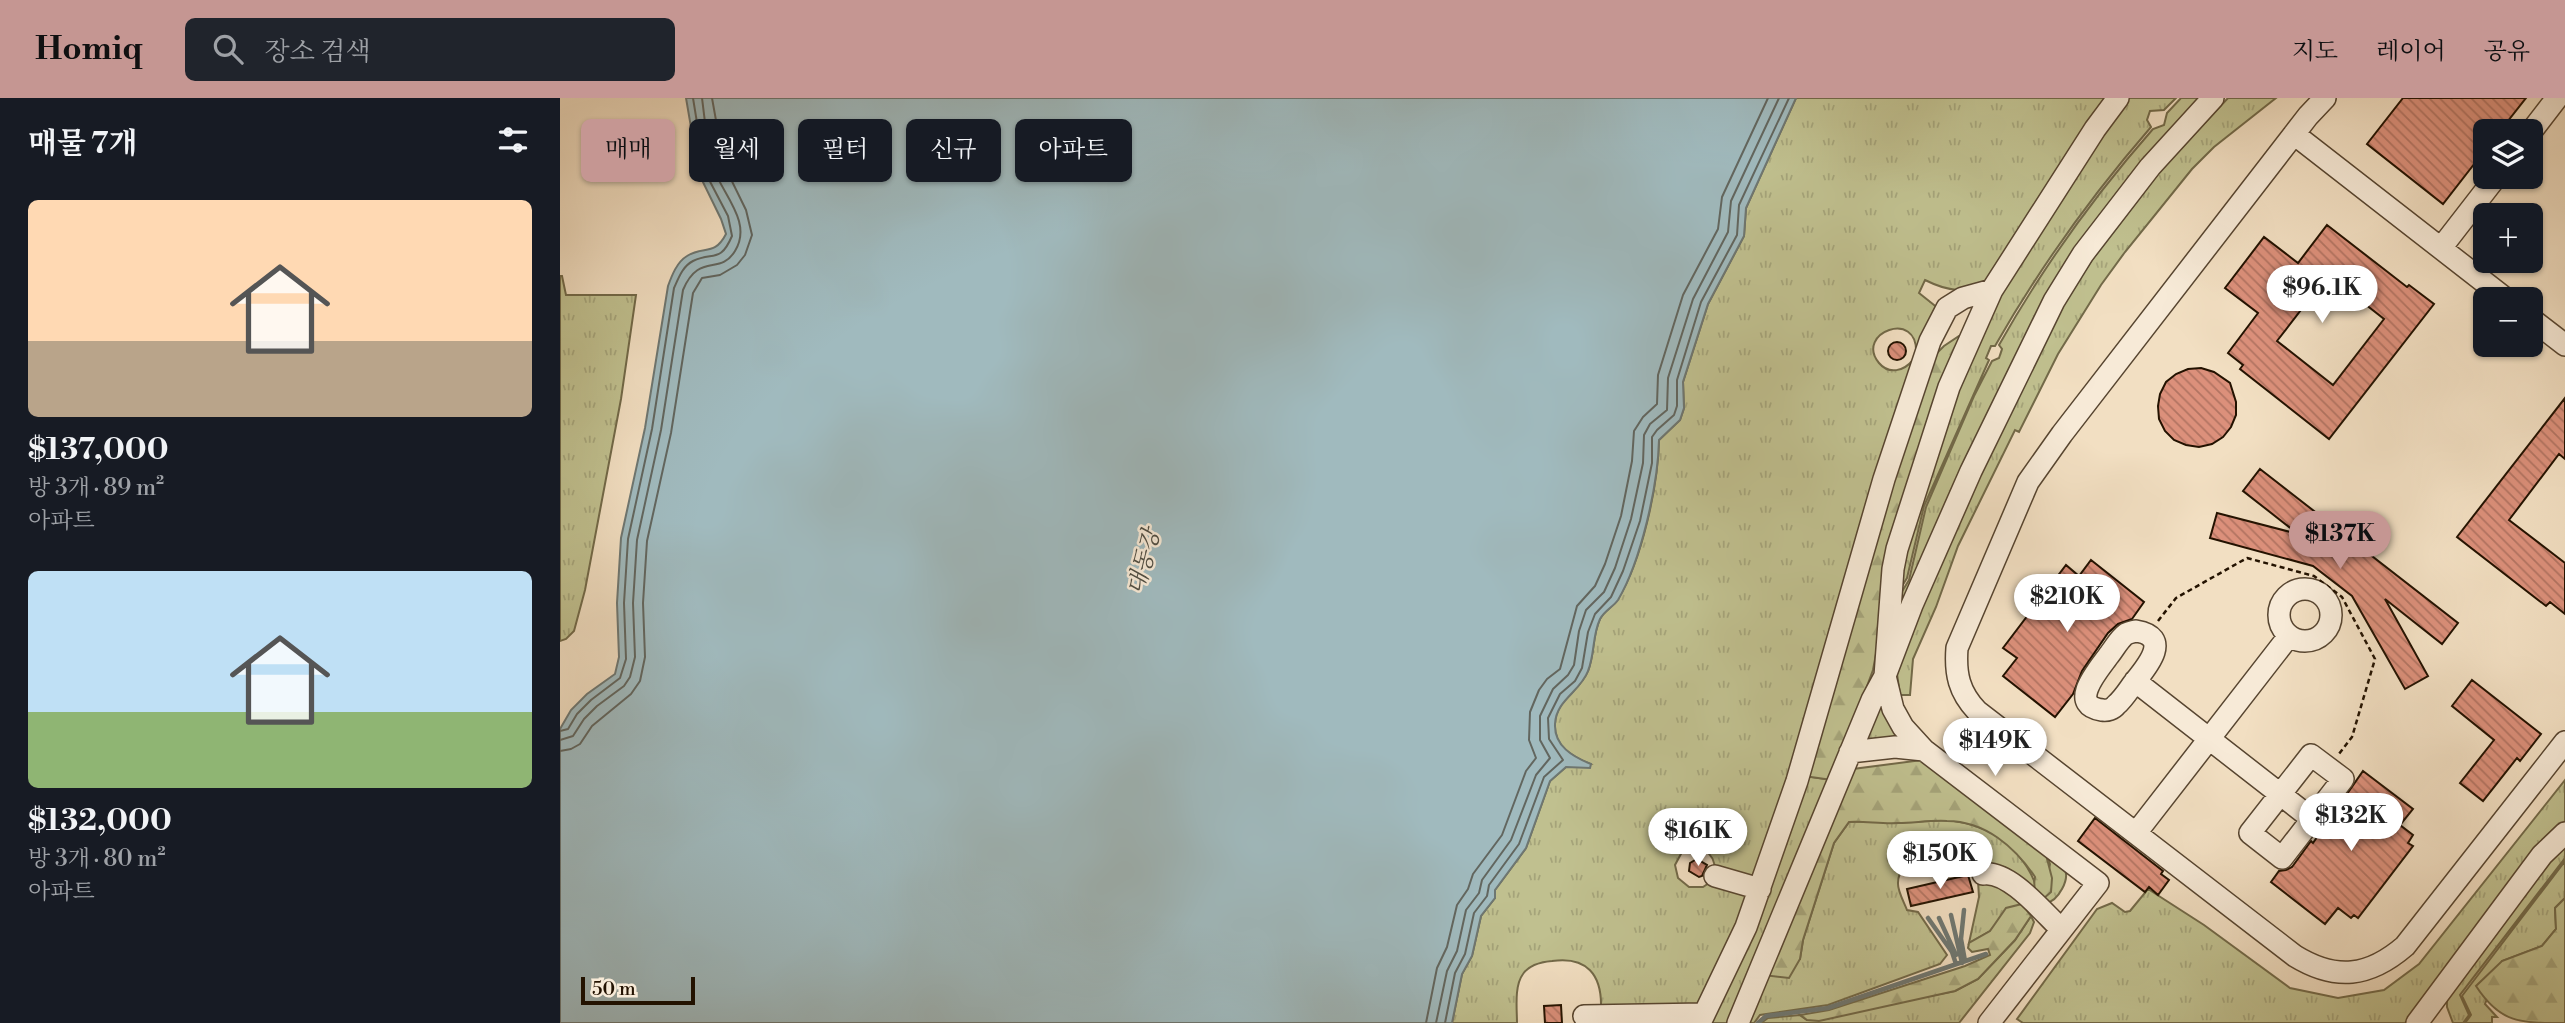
<!DOCTYPE html>
<html lang="ko">
<meta charset="utf-8">
<style>
body{margin:0;font-family:"Libre Bodoni","Noto Serif KR",serif;background:#20242c;color:#f1f3f6;height:100vh;display:flex;flex-direction:column;font-size:26px;white-space:nowrap}
*{box-sizing:border-box;margin:0}
p{font-size:23px;color:#9ea1a6}
.icon{flex:none;width:38px;height:38px;fill:none;stroke:currentColor;stroke-width:2;stroke-linecap:round;stroke-linejoin:round}
.map{position:relative;flex:1;overflow:hidden}
.sheet{display:flex;flex-direction:column;background:#171b24;width:560px}
.sheet>*{flex:none}
.guide{position:absolute;left:21px;top:21px;width:665px;height:63px;display:flex;gap:14px}
.buttons{position:absolute;left:1913px;top:21px;display:grid;gap:14px}
.buttons a{display:grid;place-items:center;width:70px;height:70px;border-radius:10px;background:#171b24;box-shadow:0 2px 5px #0004;font-size:35px}
.scale{position:absolute;left:21px;bottom:18px;width:114px;box-sizing:border-box;padding-left:7px;border:4px solid #231200;border-top:0;font-size:19px;line-height:24px;white-space:nowrap;color:#231200;-webkit-text-stroke:5px #f7ead7;paint-order:stroke}
.price{position:absolute;translate:-50% -60px;padding:0 16px;border-radius:24px;background:#fff;color:#222;font-size:23px;line-height:46px;filter:drop-shadow(0 2px 4px #0008)}
.price::after{content:'';position:absolute;left:50%;top:42px;width:21px;height:16px;margin-left:-10px;background:inherit;clip-path:polygon(0 0,100% 0,50% 100%)}
.price.selected{background:#c59692;color:#111}
ul{padding:0;list-style:none}
li{display:grid;align-content:center;gap:14px;height:371px;padding:0 28px}
li span{display:grid;place-items:center;height:217px;border-radius:10px;color:#555}
li>.icon{margin-inline-start:auto}
span .icon{width:126px;height:126px;fill:#fffc;stroke-width:1}
li b{font-size:30px}
h2{display:flex;justify-content:space-between;align-items:center;height:84px;padding:0 28px;font-size:30px}
.chip{padding:0 24px;border-radius:10px;background:#171b24;box-shadow:0 2px 5px #0004;font-size:24px;line-height:63px}
.chip.selected{background:#c59692;color:#111}
header{display:flex;align-items:center;gap:42px;box-sizing:border-box;height:98px;padding:0 35px;background:#c59692;color:#111}
header strong{font-size:33px}
nav{display:flex;gap:38px;margin-inline-start:auto;font-size:24px}
.search{width:490px;height:63px;background:#20242c;display:flex;align-items:center;gap:18px;box-sizing:border-box;padding:0 24px;border-radius:10px;color:#9ea1a6;font-size:26px}
main{display:flex;flex:1;min-height:0}
.map>svg:first-child{display:block}
</style>
<header>
<strong>Homiq</strong>
<div class="search"><svg class="icon" aria-label="search" viewBox="0 0 24 24"><circle cx="10" cy="10" r="6"/><path d="M15 15l6 6"/></svg>장소 검색</div>
<nav><a>지도</a><a>레이어</a><a>공유</a></nav>
</header>
<main>
<section class="sheet">
<h2>매물 7개<svg class="icon" aria-label="filters" viewBox="0 0 24 24"><path d="M4 7h16M4 17h16"/><circle cx="9" cy="7" r="2"/><circle cx="15" cy="17" r="2"/></svg></h2>
<ul>
<li><span style="background:linear-gradient(#ffd9b3 65%,#b9a48a 0)"><svg class="icon" aria-label="home" viewBox="0 0 24 24"><path d="M3 11l9-7 9 7M6 9v11h12V9"/></svg></span><div><b>$137,000</b><p>방 3개 · 89 m²</p><p>아파트</p></div></li>
<li><span style="background:linear-gradient(#bfe0f5 65%,#8fb573 0)"><svg class="icon" aria-label="home" viewBox="0 0 24 24"><path d="M3 11l9-7 9 7M6 9v11h12V9"/></svg></span><div><b>$132,000</b><p>방 3개 · 80 m²</p><p>아파트</p></div></li>
</ul>
</section>
<div class="map">
<svg width="2005" height="925" viewBox="0 0 2005 925">
<defs>
<pattern id="grass-tufts" width="24" height="20" patternUnits="userSpaceOnUse" patternTransform="scale(1.75)"><rect width="24" height="20" fill="#c0c08f"/><path d="M3 7l-1-3M5 7V3M7 7l1-3M15 17l-1-3M17 17v-4M19 17l1-3" fill="none" stroke="#a5a47a"/></pattern>
<pattern id="forest-firs" width="22" height="20" patternUnits="userSpaceOnUse" patternTransform="scale(1.75)"><rect width="22" height="20" fill="#c0c08f"/><path d="M5 1l3.5 6h-7zM16 11l3.5 6h-7z" fill="#a5a47a"/></pattern>
<pattern id="building-back-hatch" width="6" height="6" patternUnits="userSpaceOnUse" patternTransform="scale(1.75)"><rect width="6" height="6" fill="#dc907b"/><path d="M-1 5l2 2M0 0l6 6M5-1l2 2" fill="none" stroke="#b27462"/></pattern>
</defs>
<rect width="100%" height="100%" fill="#f2dfc2"/>
<filter id="stains"><feTurbulence type="fractalNoise" baseFrequency=".00286" numOctaves="4"/><feColorMatrix values="0 0 0 0 .2 0 0 0 0 .09 0 0 0 0 .02 0 0 0 .5 -.17"/></filter>
<radialGradient id="worn" r=".72"><stop offset=".6" stop-color="#630" stop-opacity="0"/><stop offset="1" stop-color="#630" stop-opacity=".3"/></radialGradient>
<path fill="url(#grass-tufts)" stroke="#726948" stroke-width="2" d="M1236,0H1548L1430,183C1407,197 1387,193 1365,182L1359,195L1379,211L1356,256C1359,210 1294,235 1319,265C1329,277 1344,273 1353,262L1358,265L1194,787L1155,773C1155,753 1138,744 1122,754L1115,767L1118,780L1129,789H1143L1149,785L1193,792L1145,907L1041,910C1042,877 1027,858 992,863C981,864 969,867 963,876C954,888 957,911 957,925H892L902,876L912,858L921,818L935,800V792L966,750L990,683L1006,669L1030,666C1012,658 993,648 995,625C996,601 1020,594 1028,573C1035,556 1032,538 1040,521C1044,513 1053,509 1058,501C1082,462 1098,388 1099,342L1120,322L1124,310L1123,284L1148,206L1184,138L1186,110Z
M1567,0H1616L1604,12L1590,13L1587,22L1591,29C1532,97 1480,169 1435,248H1431L1426,260L1429,262L1364,408L1347,480L1339,493L1340,472L1369,365L1436,196Z
M1621,0H1651L1555,110L1344,508L1340,505L1341,495L1349,482L1366,409L1414,298L1432,263L1439,260L1442,251L1439,247C1483,169 1534,98 1593,31L1604,27L1607,15Z
M1668,0H1716L1654,49L1632,71L1565,154L1541,187L1498,256L1459,334L1455,332L1398,448L1376,509L1353,561L1350,597H1340L1337,576L1360,503L1503,205L1534,159L1601,72Z
M0,178H2L6,197H76L61,301L25,492L14,533L6,541L0,543Z
M1318,601L1343,639L1304,642Z
M1244,678L1272,682L1173,925H1147Z
M2005,682V725L1975,756L1845,925H1463L1457,921L1537,811L1552,805L1565,814L1570,813L1588,791L1644,827L1730,890L1778,900L1824,892L1859,866Z
M1389,722C1398,724 1407,725 1416,728C1447,738 1472,767 1479,798C1470,791 1451,769 1444,769C1435,769 1424,773 1415,775C1412,768 1409,760 1403,756C1384,743 1337,758 1338,786C1338,794 1344,804 1347,812L1358,814L1387,857L1380,866L1268,907L1200,917L1194,925H1184L1203,877L1240,861L1243,842L1274,745L1289,724L1308,723L1334,725Z
M2005,747V760L1900,897L1909,917L1903,925H1893L1887,909V900L1992,761Z
M1484,749C1490,755 1500,762 1504,769C1511,781 1498,803 1486,805L1483,801L1490,766Z
M2005,763V800L1995,810L1996,831L1982,848L1942,863L1925,906L1937,919H1932V925H1905L1911,917L1902,898Z
M1433,780L1462,806L1438,824L1430,833L1409,845L1419,799L1418,783Z
M1471,818L1474,824L1470,835L1399,925H1201L1208,920L1240,917L1247,922L1395,893L1418,881L1455,842Z"/>
<path fill="url(#forest-firs)" stroke="#726948" stroke-width="2" d="M1399,238H1401L1322,524L1313,572L1272,682L1244,678L1368,264L1384,248Z
M1362,662L1484,749L1492,780L1491,794L1483,801C1475,795 1473,789 1475,779C1455,749 1425,723 1387,723C1370,722 1354,725 1338,725C1321,726 1305,723 1289,724L1274,745L1243,842L1240,861L1229,880L1203,877L1293,671Z
M2005,800V925C1959,925 1940,925 1916,888L1942,863L1982,848L1996,831L1995,810Z
M1462,806L1471,818L1455,842L1418,881L1395,893L1259,923L1247,922L1240,917L1269,912L1405,868L1430,857L1428,851L1412,854L1408,850L1409,845L1430,833L1446,810Z"/>
<path fill="#a0babe" stroke="#6e7772" stroke-width="2" d="M126,0H1236L1186,110L1184,138L1148,206L1123,284L1124,310L1120,322L1099,342C1098,387 1081,463 1058,502C1053,509 1044,513 1040,521C1032,538 1035,556 1028,573C1020,594 996,602 995,626C994,648 1013,659 1031,666L1030,670L1006,669L990,683L966,750L935,792V800L921,818L912,858L902,876L892,925H0V631L11,612L27,596L55,576L59,559L57,505L61,440L85,330L108,188C112,177 117,164 127,158C144,147 154,159 166,136L161,121L139,76Z"/>
<g fill="none" stroke-linecap="round" stroke-linejoin="round">
<path stroke="#62665f" stroke-width="2" d="M0,633L8,631L17,616L31,602L60,580L66,561L64,505L68,441L92,331L114,190C119,179 123,168 133,163C153,153 160,166 172,138L168,118L145,74L133,0
M0,642L13,638L24,621L37,608L64,588L70,579L75,559L73,505L77,442L101,332L123,192C139,154 160,178 175,153C193,124 162,96 153,69C147,47 145,23 142,0
M0,653L11,651L20,646L32,628L71,596L80,583L85,559L83,505L87,443L111,335L133,195L142,180L160,177L177,167L185,157L192,137L186,112L164,67L152,0
M866,925L877,870L887,849L897,807L908,791L913,776L942,737L966,673L976,660L969,642L970,614L979,592L987,581L1000,571L1017,508L1035,488L1045,466L1061,418L1072,363L1074,333L1083,319L1097,306L1098,277L1123,197L1158,131L1162,99L1208,0
M876,925L887,873L897,853L906,812L919,795L922,782L951,742L976,677L990,660L980,642V618L993,591L1008,577L1014,567L1019,533L1026,512L1044,494L1055,470L1071,421L1083,365L1084,337L1090,326L1107,312L1108,280L1133,201L1168,134L1171,103L1219,0
M885,925L895,875L905,856L914,815L927,798L929,787L959,746L984,679L1003,662L989,641L988,620L1000,596L1015,583L1022,570L1028,534L1035,516L1051,499L1063,473L1080,423L1092,365V339L1097,332L1114,317L1117,308V282L1141,204L1177,137L1179,107L1229,0"/>
<path stroke="#6e7772" stroke-width="4.5" d="M1404,812L1401,841L1405,863
M1391,817L1402,865
M1368,820L1392,854L1396,866
M1379,820L1396,857
M1198,925L1206,918L1268,910L1426,856"/>
</g>
<path fill="url(#building-back-hatch)" stroke="#231200" stroke-width="2" fill-rule="evenodd" d="M1843,0H1966L1940,33H1925V52L1883,106L1807,46Z
M1767,127L1847,189L1849,187L1874,206L1769,341L1680,271L1683,267L1668,255L1698,215L1665,190L1704,139L1738,165ZM1768,177L1824,221L1773,287L1717,243Z
M1328 253a9 9 0 1 1 18 0a9 9 0 1 1-18 0Z
M1641,270L1654,274L1670,285L1676,304V317L1671,329L1663,339L1652,346L1639,349L1626,347L1614,342L1605,333L1599,321L1598,308L1600,296L1606,284L1616,276L1628,271Z
M2005,300V361L1999,356L1949,422L2005,465V516L1990,504L1986,508L1897,439Z
M1700,371L1898,525L1882,546L1825,501L1868,578L1845,591L1792,498L1753,468L1650,440L1657,415L1738,436L1683,393Z
M1531,462L1584,504L1572,521L1558,526L1548,535L1522,573L1513,596L1495,619L1443,578L1457,560L1443,550L1506,467L1519,478Z
M1912,582L1981,636L1960,663L1957,660L1923,703L1900,685L1934,642L1892,608Z
M1803,673L1853,711L1840,727L1853,737L1848,745L1853,748L1798,820L1794,817L1791,820L1778,810L1765,826L1711,784L1719,773L1726,772L1732,769L1751,743L1753,745Z
M1535,720L1603,773L1601,776L1609,782L1598,797L1589,789L1585,794L1518,743Z
M1137,761L1147,767L1142,778L1139,779L1129,773L1130,765Z
M1408,777L1413,794L1351,808L1347,791Z
M1001,907L1002,925H985L984,908Z"/>
<g fill="none" stroke-linecap="round" stroke-linejoin="round">
<g stroke="#574530" stroke-width="24">
<path id="minor" d="M1765,0L1748,18L1502,336L1468,384L1397,550C1395,576 1399,594 1417,613L1735,858C1776,883 1809,879 1845,848L2005,644
M1970,35L1997,0
M1734,36L1946,201
M1881,150L1936,79
M1970,220L2005,247
M1719 517a26 26 0 1 1 52 0a26 26 0 1 1-52 0Z
M1576,533C1614,539 1585,571 1573,586C1568,593 1563,601 1556,607C1553,611 1547,613 1542,612C1506,607 1540,570 1549,557C1554,551 1559,541 1566,536C1570,534 1572,534 1576,533Z
M1575,583L1752,721
M1290,654L1335,649L1364,652
M1751,657L1783,681L1722,760L1690,735Z
M1576,735L1729,538
M1423,776C1449,772 1483,814 1501,831
M1155,778L1200,791
M1024,918L1144,916
M1140,925L1186,829L1237,683L1324,381L1370,243L1387,210L1403,200L1432,192
M1178,925L1312,602L1325,578L1333,471L1337,451L1389,289L1432,192L1535,31L1558,0
M1429,925L1538,785L1364,652L1343,629L1333,611L1325,578L1352,507L1411,373L1494,203L1523,156L1590,69L1653,0
M1857,925L1982,757L2005,735"/>
</g>
<path stroke="#231200" stroke-width="2.5" stroke-dasharray="5 3.5" stroke-linecap="butt" d="M1598,523L1616,500L1687,460L1754,478L1782,499L1815,561L1792,639L1779,656"/>
<use href="#minor" stroke="#f7ead7" stroke-width="21"/>
</g>
<g text-anchor="middle" dominant-baseline="central" stroke-width="5" stroke-linejoin="round" paint-order="stroke">
<g font-size="23" font-style="italic" fill="#4f4d42" stroke="#f7ead7">
<text transform="translate(584 464) rotate(-75)">대동강</text>
</g>
</g>
<rect width="100%" height="100%" filter="url(#stains)"/>
<rect width="100%" height="100%" fill="url(#worn)"/>
</svg>
<div class="buttons">
<a><svg class="icon" aria-label="layers" viewBox="0 0 24 24"><path d="M12 4l9 5-9 5-9-5zM3 14l9 5 9-5"/></svg></a>
<a>+</a>
<a>−</a>
</div>
<div class="scale">50 m</div>
<b class="price" style="left:1762px;top:227px">$96.1K</b>
<b class="price selected" style="left:1780px;top:473px">$137K</b>
<b class="price" style="left:1507px;top:536px">$210K</b>
<b class="price" style="left:1435px;top:680px">$149K</b>
<b class="price" style="left:1791px;top:755px">$132K</b>
<b class="price" style="left:1138px;top:770px">$161K</b>
<b class="price" style="left:1380px;top:793px">$150K</b>
<div class="guide">
<a class="chip selected">매매</a>
<a class="chip">월세</a>
<a class="chip">필터</a>
<a class="chip">신규</a>
<a class="chip">아파트</a>
</div>
</div>
</main>
